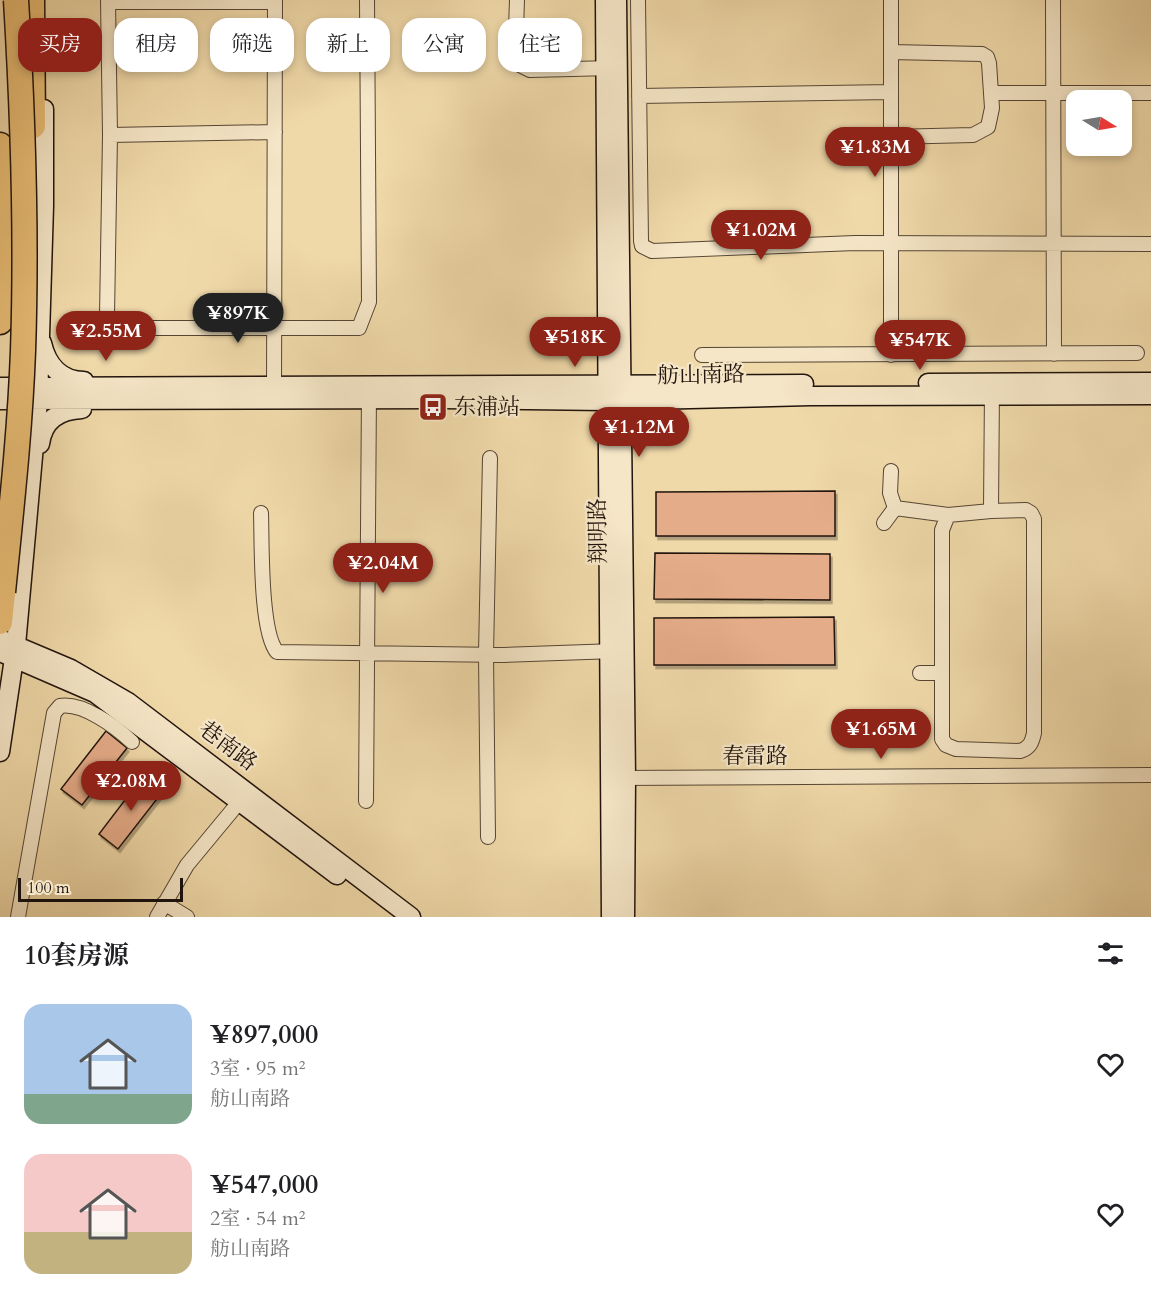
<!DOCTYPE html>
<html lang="zh">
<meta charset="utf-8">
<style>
body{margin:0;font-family:Cardo,"Noto Serif SC",serif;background:#f6f6f6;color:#202124;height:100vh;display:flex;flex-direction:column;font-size:22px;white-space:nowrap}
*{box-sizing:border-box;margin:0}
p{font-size:20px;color:#757577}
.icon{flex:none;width:33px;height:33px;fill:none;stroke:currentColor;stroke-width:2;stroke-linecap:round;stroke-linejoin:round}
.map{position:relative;height:917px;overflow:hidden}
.panel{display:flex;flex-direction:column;background:#fff;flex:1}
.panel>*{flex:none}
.guide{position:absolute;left:18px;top:18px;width:600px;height:54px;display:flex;gap:12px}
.needle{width:39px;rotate:101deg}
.fabs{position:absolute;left:1066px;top:90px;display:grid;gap:12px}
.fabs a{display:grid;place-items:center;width:66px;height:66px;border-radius:12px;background:#fff;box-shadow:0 3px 9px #0003;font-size:30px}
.scale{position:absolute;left:18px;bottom:15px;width:165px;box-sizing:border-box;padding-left:6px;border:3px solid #21140d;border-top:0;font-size:16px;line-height:21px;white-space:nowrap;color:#21140d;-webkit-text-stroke:4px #f5e6c7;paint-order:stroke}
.price{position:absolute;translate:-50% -51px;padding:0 14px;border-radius:21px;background:#8f2418;color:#fff;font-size:20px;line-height:39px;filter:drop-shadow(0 2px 3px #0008)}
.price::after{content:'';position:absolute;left:50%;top:36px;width:18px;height:14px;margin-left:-9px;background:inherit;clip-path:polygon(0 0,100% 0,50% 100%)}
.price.active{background:#222;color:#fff}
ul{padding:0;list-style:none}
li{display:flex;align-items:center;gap:18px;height:150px;padding:0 24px}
li span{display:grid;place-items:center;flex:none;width:168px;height:120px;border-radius:18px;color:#555}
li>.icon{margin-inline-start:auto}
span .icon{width:72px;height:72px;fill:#fffc;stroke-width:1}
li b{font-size:26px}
h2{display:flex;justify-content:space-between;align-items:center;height:72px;padding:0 24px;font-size:26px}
.chip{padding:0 21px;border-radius:18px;background:#fff;box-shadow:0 3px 9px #0003;font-size:21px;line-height:54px}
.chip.active{background:#8f2418;color:#fff}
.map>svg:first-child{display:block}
</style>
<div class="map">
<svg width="1151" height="917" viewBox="0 0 1151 917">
<defs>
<filter id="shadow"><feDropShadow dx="2" dy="3.5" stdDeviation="0" flood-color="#0004"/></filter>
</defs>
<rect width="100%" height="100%" fill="#f0d9a9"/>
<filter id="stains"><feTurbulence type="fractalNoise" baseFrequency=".00333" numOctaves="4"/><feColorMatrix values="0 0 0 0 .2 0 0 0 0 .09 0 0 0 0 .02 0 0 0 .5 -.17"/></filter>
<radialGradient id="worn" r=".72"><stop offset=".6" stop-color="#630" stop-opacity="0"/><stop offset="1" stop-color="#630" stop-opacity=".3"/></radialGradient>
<path fill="#e5ac89" stroke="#21140d" stroke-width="1.5" filter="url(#shadow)" d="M835,491V536H656V492Z
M655,553L830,554V600L654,599Z
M834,617L835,665H654V618Z
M106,731L127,748L82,805L61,789Z
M144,775L164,790L118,849L99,834Z"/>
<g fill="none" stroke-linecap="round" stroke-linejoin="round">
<g stroke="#554534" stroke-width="16">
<path id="street" d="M108,0L110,135L107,316L114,324L127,328H359L369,302L367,0
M517,0L515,57L520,65L530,70L613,68
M638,0L641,241L642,246L652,251L855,243L1151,244
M891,0V355
M1053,0L1054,354
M108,2H275
M992,93H1151
M639,96L891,92
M110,135L275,132
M891,137L973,135L988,127L992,108L989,63L987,57L982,54L891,52
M702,355L1137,353
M274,395L275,0
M891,471L890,493L895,508L948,515
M991,511L1026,510L1031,513L1034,519V733C1032,742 1030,748 1020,751L956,749L946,745L942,739V530L948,515L991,511L992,388
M261,513C262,543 260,632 277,652L504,655L616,651
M884,523L895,508
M920,673H942
M616,778L1151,775
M366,801L369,392
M488,837L486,654L490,458
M164,903L187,917
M18,917L54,713L60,706C83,702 116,727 132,742
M157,917L187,865L245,795"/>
</g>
<g stroke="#21140d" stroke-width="21">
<path id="secondary" d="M605,0L611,917
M617,0L626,778L625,917
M42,343C47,365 61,381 84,381
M928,383L1151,382
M0,387L804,384
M0,400L444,399L606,401L810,396L1151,395
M40,444C43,420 59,410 82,409
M0,639L71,669L128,702L411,917
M5,654L95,693L337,875
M0,752L16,645L38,401L44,206V109"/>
</g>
<g stroke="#21140d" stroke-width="27">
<path id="highway" d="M32,0L33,126
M0,145L3,254L0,322
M0,622L3,592"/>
</g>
<use href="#street" stroke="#f5e6c7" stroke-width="14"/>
<use href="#secondary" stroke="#f5e6c7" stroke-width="18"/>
<use href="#highway" stroke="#e8bc74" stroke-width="24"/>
<g stroke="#21140d" stroke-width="27" stroke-linecap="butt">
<path id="highway-bridge" d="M3,592C11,512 20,432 23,351C27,235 23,116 16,0"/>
</g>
<use href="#highway-bridge" stroke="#e8bc74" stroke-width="24"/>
</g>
<defs>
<g id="bus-square" transform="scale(1.5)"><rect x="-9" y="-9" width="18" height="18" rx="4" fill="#8f2418" stroke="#f5e6c7"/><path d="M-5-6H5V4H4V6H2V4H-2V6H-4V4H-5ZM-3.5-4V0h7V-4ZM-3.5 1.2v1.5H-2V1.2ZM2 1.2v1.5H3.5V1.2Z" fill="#fff"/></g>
</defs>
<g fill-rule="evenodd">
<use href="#bus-square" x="433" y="407"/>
</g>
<g text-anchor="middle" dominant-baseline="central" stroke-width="4.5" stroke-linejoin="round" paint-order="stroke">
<g font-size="22" fill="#21140d" stroke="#f5e6c7">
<text transform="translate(701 375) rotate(-1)">舫山南路</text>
<text transform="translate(598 531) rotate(-91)">翔明路</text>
<text transform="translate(228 746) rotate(37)">巷南路</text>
<text x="755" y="756">春雷路</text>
</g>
<g font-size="22" fill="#21140d" stroke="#f5e6c7" text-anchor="start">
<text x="454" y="407">东浦站</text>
</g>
</g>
<rect width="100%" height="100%" filter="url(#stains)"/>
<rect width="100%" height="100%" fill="url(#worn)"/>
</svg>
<div class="fabs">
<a><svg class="needle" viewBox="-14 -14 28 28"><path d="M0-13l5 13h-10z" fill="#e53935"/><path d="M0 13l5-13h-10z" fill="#757577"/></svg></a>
</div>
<div class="scale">100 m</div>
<b class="price" style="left:875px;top:178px">¥1.83M</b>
<b class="price" style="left:761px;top:261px">¥1.02M</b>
<b class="price active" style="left:238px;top:344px">¥897K</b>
<b class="price" style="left:106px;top:362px">¥2.55M</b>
<b class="price" style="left:575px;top:368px">¥518K</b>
<b class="price" style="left:920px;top:371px">¥547K</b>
<b class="price" style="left:639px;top:458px">¥1.12M</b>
<b class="price" style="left:383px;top:594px">¥2.04M</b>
<b class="price" style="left:881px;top:760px">¥1.65M</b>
<b class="price" style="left:131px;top:812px">¥2.08M</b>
<div class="guide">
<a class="chip active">买房</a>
<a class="chip">租房</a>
<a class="chip">筛选</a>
<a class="chip">新上</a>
<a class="chip">公寓</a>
<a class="chip">住宅</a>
</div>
</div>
<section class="panel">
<h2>10套房源<svg class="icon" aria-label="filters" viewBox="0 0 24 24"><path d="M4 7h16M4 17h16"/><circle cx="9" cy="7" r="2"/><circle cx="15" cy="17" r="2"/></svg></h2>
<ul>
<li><span style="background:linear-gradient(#a9c7e8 75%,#7fa58c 0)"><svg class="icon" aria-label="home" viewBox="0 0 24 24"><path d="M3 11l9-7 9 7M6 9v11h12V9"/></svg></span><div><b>¥897,000</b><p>3室 · 95 m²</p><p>舫山南路</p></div><svg class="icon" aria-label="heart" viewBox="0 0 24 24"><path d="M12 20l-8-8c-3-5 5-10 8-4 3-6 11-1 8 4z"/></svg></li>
<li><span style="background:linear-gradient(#f6c9c9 65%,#c2b280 0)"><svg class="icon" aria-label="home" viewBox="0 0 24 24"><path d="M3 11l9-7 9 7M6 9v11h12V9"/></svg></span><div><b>¥547,000</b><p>2室 · 54 m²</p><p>舫山南路</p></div><svg class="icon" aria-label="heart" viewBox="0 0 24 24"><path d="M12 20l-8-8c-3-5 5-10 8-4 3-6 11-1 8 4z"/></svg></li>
</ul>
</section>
